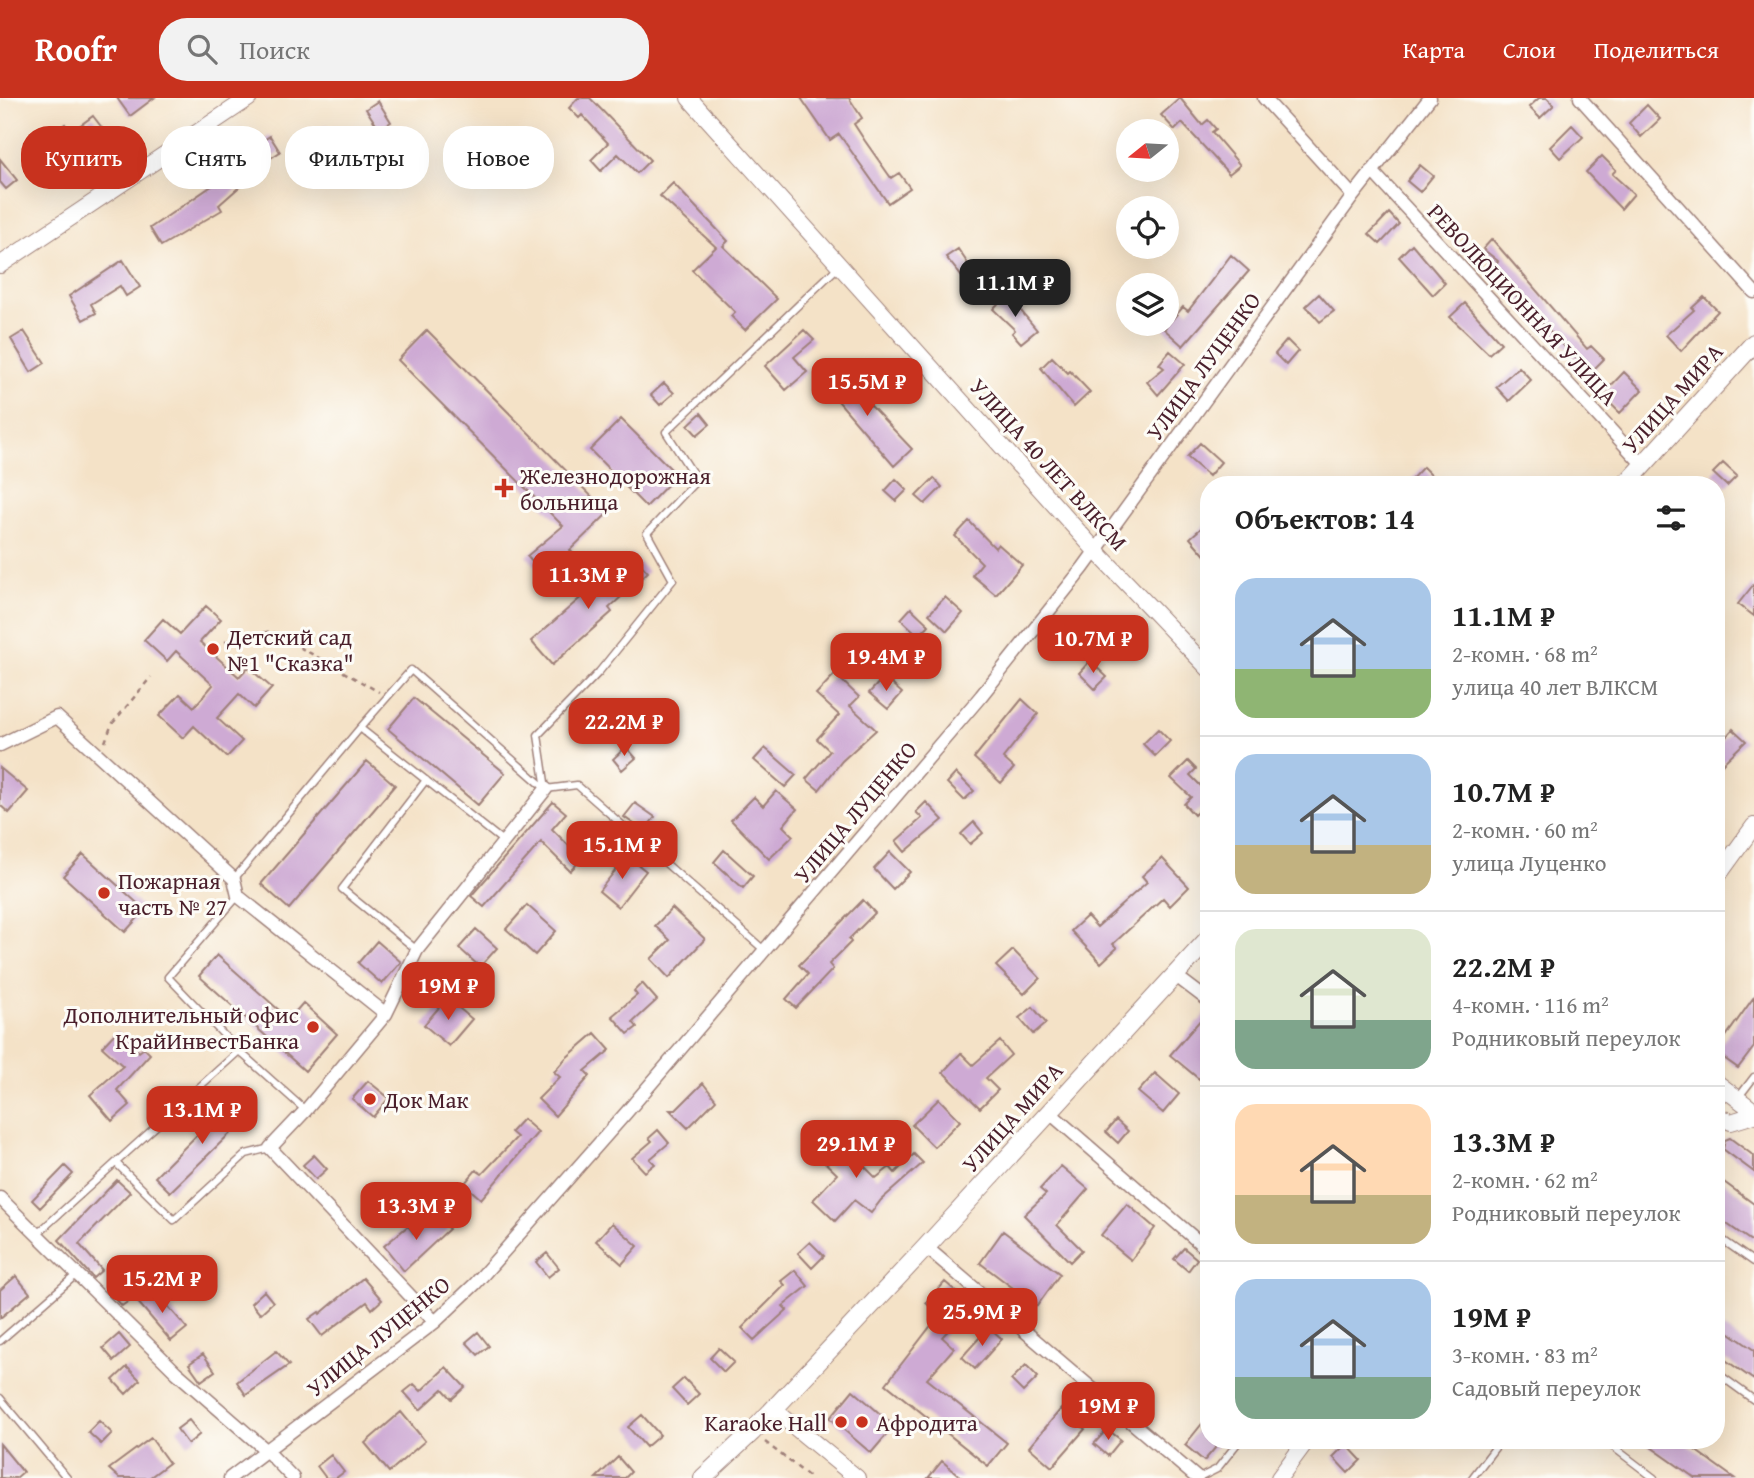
<!DOCTYPE html>
<html lang="ru">
<meta charset="utf-8">
<style>
body{margin:0;font-family:"Gentium Book Plus",serif;background:#f2f2f2;color:#222;height:100vh;display:flex;flex-direction:column;font-size:26px;white-space:nowrap}
*{box-sizing:border-box;margin:0}
p{font-size:23px;color:#767676}
.icon{flex:none;width:38px;height:38px;fill:none;stroke:currentColor;stroke-width:2;stroke-linecap:round;stroke-linejoin:round}
.map{position:relative;flex:1;overflow:hidden}
.drawer{position:absolute;left:1200px;top:378px;width:525px;height:973px;display:flex;flex-direction:column;background:#fff;border-radius:28px;box-shadow:0 7px 28px #0002}
.drawer>*{flex:none}
.banner{position:absolute;left:21px;top:28px;width:665px;height:63px;display:flex;gap:14px}
.needle{width:46px;rotate:252deg}
.tools{position:absolute;left:1116px;top:21px;display:grid;gap:14px}
.tools a{display:grid;place-items:center;width:63px;height:63px;border-radius:50%;background:#fff;box-shadow:0 7px 28px #0002;font-size:35px}
.price{position:absolute;translate:-50% -60px;padding:0 16px;border-radius:14px;background:#c8321e;color:#fff;font-size:23px;line-height:46px;filter:drop-shadow(0 2px 4px #0008)}
.price::after{content:'';position:absolute;left:50%;top:42px;width:21px;height:16px;margin-left:-10px;background:inherit;clip-path:polygon(0 0,100% 0,50% 100%)}
.price.current{background:#222;color:#fff}
ul{padding:0;list-style:none}
li{display:flex;align-items:center;gap:21px;height:175px;padding:0 35px}
li+li{border-top:2px solid #e0e0e0}
li span{display:grid;place-items:center;flex:none;width:196px;height:140px;border-radius:21px;color:#555}
li>.icon{margin-inline-start:auto}
span .icon{width:84px;height:84px;fill:#fffc;stroke-width:1}
li b{font-size:30px}
h2{display:flex;justify-content:space-between;align-items:center;height:84px;padding:0 35px;font-size:30px}
.pill{padding:0 24px;border-radius:28px;background:#fff;box-shadow:0 7px 28px #0002;font-size:24px;line-height:63px}
.pill.current{background:#c8321e;color:#fff}
header{display:flex;align-items:center;gap:42px;box-sizing:border-box;height:98px;padding:0 35px;background:#c8321e;color:#fff}
header strong{font-size:33px}
nav{display:flex;gap:38px;margin-inline-start:auto;font-size:24px}
.search{width:490px;height:63px;background:#f2f2f2;display:flex;align-items:center;gap:18px;box-sizing:border-box;padding:0 24px;border-radius:28px;color:#767676;font-size:26px}
.map>svg:first-child{display:block}
</style>
<header>
<strong>Roofr</strong>
<div class="search"><svg class="icon" aria-label="search" viewBox="0 0 24 24"><circle cx="10" cy="10" r="6"/><path d="M15 15l6 6"/></svg>Поиск</div>
<nav><a>Карта</a><a>Слои</a><a>Поделиться</a></nav>
</header>
<div class="map">
<svg width="1754" height="1380" viewBox="0 0 1754 1380">
<rect width="100%" height="100%" fill="#fdfcf7"/>
<filter id="ink" filterUnits="userSpaceOnUse"><feTurbulence type="fractalNoise" baseFrequency=".0143" numOctaves="2"/><feDisplacementMap in="SourceGraphic" scale="14" xChannelSelector="R" yChannelSelector="G"/><feConvolveMatrix kernelMatrix="1 2 1 2 8 2 1 2 1" color-interpolation-filters="sRGB"/></filter>
<filter id="wash" filterUnits="userSpaceOnUse"><feTurbulence type="fractalNoise" baseFrequency=".00686" numOctaves="4" result="noise"/><feDisplacementMap in="SourceGraphic" scale="28" xChannelSelector="R" yChannelSelector="G"/><feGaussianBlur stdDeviation="1.57" result="paint"/><feColorMatrix in="noise" values="0 0 0 0 0 0 0 0 0 0 0 0 0 0 0 0 0 1.4 0 .05"/><feComposite in="paint" operator="in"/></filter>
<g filter="url(#wash)">
<rect width="100%" height="100%" fill="#f4e2c7"/>
<g id="blocks">
<path fill="#ceaad4" d="M117,0H154L130,18Z
M578,0H590L650,62L637,75L618,56L601,73L591,62L608,45L582,17L579,20L569,10Z
M801,0H849L862,20L854,26L865,43L891,80L899,75L910,90L888,105L839,36L830,42Z
M1180,0L1202,27L1208,22L1216,31L1212,34L1240,67L1229,76L1182,25L1175,32L1161,17Z
M1539,0H1547L1554,7L1540,20L1529,9Z
M378,3L391,24L379,31L366,11Z
M1647,7L1660,21L1641,39L1629,25Z
M93,18L103,31L48,73L34,54L45,45L43,42L65,26L71,34Z
M326,27L339,45L328,53L315,35Z
M1572,27L1583,39L1560,60L1550,49Z
M270,38L280,54L252,72L254,76L219,107L222,112L161,148L150,130L216,85L212,81L234,62Z
M1602,58L1616,72L1612,76L1634,96L1621,111L1586,74Z
M0,61L17,82L6,91L0,84Z
M1420,67L1433,78L1420,94L1407,83Z
M673,85L728,143L723,148L777,201L745,232L731,218L735,214L692,172L716,149L660,98Z
M1389,115L1399,126L1380,146L1369,136Z
M1492,141L1587,251L1591,248L1604,261L1590,275L1505,186L1508,182L1494,167L1498,163L1483,151Z
M1412,146L1445,185L1433,197L1399,159Z
M958,151L975,176L984,167L993,176L974,194L946,159Z
M1231,157L1249,173L1183,248L1164,231L1183,209L1188,213Z
M123,162L140,189L126,198L120,188L91,206L96,215L83,222L69,198Z
M1007,196L1037,232L1021,245L1012,235L1015,232L993,211Z
M1319,196L1334,213L1320,224L1306,208Z
M1704,199L1718,213L1681,253L1666,237L1694,212L1692,210Z
M1465,205L1501,245L1489,256L1450,219Z
M427,232L608,415L570,452L575,458L547,481L527,458L563,428L398,262Z
M804,232L814,242L794,259L807,274L786,292L765,268Z
M24,233L45,265L31,274L11,241Z
M1287,242L1298,253L1286,267L1275,256Z
M1170,253L1185,266L1158,297L1147,284L1164,270L1159,266Z
M1052,259L1068,275L1070,273L1090,294L1074,309L1041,270Z
M1519,269L1531,282L1509,303L1496,289Z
M835,270L912,351L894,368L821,283Z
M1624,274L1642,292L1620,315L1602,297Z
M664,285L674,295L660,307L651,297Z
M701,315L710,326L697,337L688,327Z
M621,321L677,377L646,409L590,352Z
M1200,345L1221,364L1209,378L1187,359Z
M1723,365L1737,378L1727,388L1713,375Z
M1423,369L1441,387H1406Z
M934,380L942,389L925,406L916,398Z
M896,381L907,392L896,403L885,393Z
M969,423L995,450L998,446L1022,467L996,497L972,477L982,465L955,438Z
M1209,423V462L1190,440Z
M631,456L648,474L609,510L612,514L552,567L531,543Z
M1754,486V518L1738,506Z
M945,499L963,515L947,533L929,516Z
M206,508L221,521L200,544L239,579L248,569L272,590L254,610L239,596L217,620L242,643L227,659L194,628L183,640L159,618L180,596L194,609L213,587L176,553L167,563L144,542L163,521L180,536Z
M911,510L929,527L919,538L901,521Z
M1090,563L1107,579L1095,591L1079,575Z
M835,576L859,599L850,608L876,632L842,663L819,692L806,681L830,653L817,641L839,617L816,596Z
M884,579L902,595L888,611L869,595Z
M414,600L505,675L478,707L388,631Z
M1022,601L1038,616L1003,660L1014,670L1001,685L974,660Z
M1158,631L1170,643L1155,658L1143,646Z
M1733,631L1746,643L1717,671V649Z
M626,649L636,660L622,672L613,661Z
M765,650L796,677L785,689L754,662Z
M367,663L395,687L289,811L261,786Z
M1188,663L1196,671L1190,677L1209,696V703L1194,717L1184,706L1191,699L1171,680Z
M0,670L28,693L9,715L0,707Z
M956,675L974,693L964,702L947,685Z
M776,693L797,711L783,728L793,738L769,761L731,722L754,699L763,708Z
M553,704L566,715L552,731L582,761L570,773L541,744L484,809L471,798Z
M926,704L943,722L905,754L896,743L922,720L916,714Z
M635,705L655,719L644,733L624,719Z
M974,724L983,735L970,746L961,736Z
M724,752L753,778L743,790L714,764Z
M890,754L910,774L893,791L874,771Z
M83,756L145,812L125,834L63,778Z
M627,758L646,773L618,809L599,793Z
M1162,760L1189,789L1170,808L1163,800L1113,846L1117,850L1101,865L1071,833L1087,818L1097,829L1147,784L1142,778Z
M863,802L875,815L849,841L851,844L829,866L833,871L796,910L786,901L808,876L799,867Z
M527,807L556,833L535,857L506,831Z
M672,810L705,841L669,880L651,861L670,842L655,828Z
M476,831L497,850L480,869L459,850Z
M377,843L401,864L382,886L358,865Z
M1013,852L1040,880L1024,896L996,868Z
M217,857L289,921L303,905L337,936L305,973L199,878Z
M642,885L657,902L633,924L637,929L628,936L612,918L637,897L634,893Z
M1754,899V949L1738,970L1717,955V951Z
M447,900L472,921L449,948L424,927Z
M1033,909L1046,925L1033,936L1019,920Z
M1209,912V969L1199,981L1170,957Z
M117,933L139,954L144,950L150,956L117,992L130,1007L112,1023L90,997L123,968L102,949Z
M595,935L610,952L585,973L590,978L555,1018L538,1001L560,979L554,974L565,961Z
M1000,943L1011,957L986,980L998,992L980,1010L943,974L961,955L973,967Z
M1155,975L1179,996L1163,1015L1138,994Z
M368,983L389,1000L373,1019L352,1001Z
M703,985L716,1002L688,1030L670,1012H676Z
M939,1001L960,1023L934,1049L912,1027Z
M232,1002L248,1018L170,1094L155,1079Z
M523,1021L538,1034L481,1101L464,1086L476,1072L482,1076L517,1039L511,1034Z
M1116,1022L1128,1033L1118,1045L1106,1034Z
M658,1032L669,1045L650,1061L655,1066L645,1074L632,1060L652,1043L649,1040Z
M832,1036L876,1080L890,1069L895,1075L914,1056L923,1065L881,1102L871,1115L854,1102L835,1123L813,1102L837,1076L814,1054Z
M1730,1040L1754,1058V1074L1723,1051L1725,1042Z
M314,1057L327,1071L316,1081L303,1067Z
M65,1068L73,1076L40,1110L32,1102Z
M1061,1068L1088,1091L1057,1127L1082,1152L1070,1164L1024,1117L1046,1096L1040,1091Z
M1717,1079L1754,1106V1145L1717,1119Z
M117,1082L130,1094L79,1146L102,1172L93,1180L59,1142Z
M1127,1106L1155,1130L1131,1162L1101,1137Z
M434,1115L449,1131L404,1173L384,1148L408,1128L414,1136Z
M612,1125L638,1148L622,1166L596,1143Z
M1003,1133L1060,1176L1037,1208L980,1165Z
M810,1144L824,1158L812,1170L798,1155Z
M1184,1150L1197,1161L1188,1173L1174,1161Z
M547,1155L559,1170L548,1179L536,1164Z
M795,1172L808,1188L783,1208L787,1212L754,1242L742,1230L785,1187L781,1183Z
M16,1178L30,1195L0,1220V1192Z
M363,1180L382,1202L372,1211L367,1204L322,1238L309,1221L319,1214L320,1216Z
M126,1181L138,1196L122,1208L110,1194Z
M945,1184L972,1207L942,1239L954,1250L927,1281L1007,1345L988,1368L886,1286L939,1217L926,1205Z
M152,1190L187,1230L171,1243L137,1203Z
M264,1193L273,1204L260,1216L251,1205Z
M1717,1226L1754,1252V1282L1717,1256Z
M989,1229L1002,1241L975,1271L962,1259Z
M478,1234L489,1248L478,1257L466,1244Z
M119,1236L130,1249L114,1263L103,1250Z
M719,1250L734,1264L724,1274L710,1260Z
M276,1253L289,1267L246,1297L237,1284Z
M203,1256L215,1273L201,1283L189,1266Z
M1026,1267L1038,1279L1023,1294L1011,1282Z
M127,1269L140,1282L126,1296L113,1282Z
M446,1269L465,1289L452,1301L443,1291L420,1312L404,1294L414,1286L421,1293Z
M684,1280L699,1296L687,1307L672,1291Z
M853,1292L894,1328L871,1355L830,1320Z
M1061,1311L1085,1331L1052,1369L1029,1349Z
M401,1314L425,1343L389,1374L365,1345Z
M642,1317L660,1337L646,1349L628,1329Z
M1209,1317V1342H1222L1204,1363L1185,1347Z
M189,1322L200,1336L188,1346L177,1331Z
M99,1323L112,1335L101,1346L88,1334Z
M1107,1331L1121,1342L1108,1358L1094,1346Z
M151,1340L169,1365L149,1380H119L109,1371Z
M1641,1342H1681L1734,1380H1695Z
M0,1346L23,1374L16,1380H0Z
M1346,1346L1361,1362L1348,1375L1333,1359Z
M331,1357L344,1374L336,1380H326L317,1368Z
M618,1359L631,1374L625,1380H596Z
M942,1363L962,1380H928Z"/>
</g>
</g>
<g filter="url(#ink)">
<use href="#blocks" fill-opacity="0" stroke="#9f8079" stroke-width="2"/>
<g fill="none" stroke-linecap="round" stroke-linejoin="round">
<g stroke="#9f8079" stroke-width="9">
<path id="service" d="M360,630L411,572L546,691L577,687L764,852
M546,691L538,637L599,574L673,482L647,435L697,382L666,334L839,168
M234,781L360,630L504,744
M417,852L342,791L426,682
M239,953L305,1012
M1738,1000L1754,979
M116,1065L174,1122L246,1056L270,1050
M37,1136L239,953L168,879L238,798
M1717,1138L1754,1164
M0,1243L76,1177
M1717,1275L1754,1302
M0,1300L67,1380
M1604,1342L1654,1380
M1199,1380L1217,1371L1240,1342
M1472,1380L1501,1342"/>
</g>
<g stroke="#9f8079" stroke-width="15">
<path id="minor" d="M1264,0L1353,98
M1580,0L1754,194
M1372,73L1643,367
M0,647L57,619L234,781L238,798L386,916L306,1012L270,1050L435,1224
M1176,878L1209,903
M386,916L417,852L546,691
M1049,1014L1209,1153
M0,1100L176,1274L267,1353L293,1380
M926,1149L1197,1380
M230,1380L435,1224L475,1186L626,1015L981,598L1083,470L1353,98L1430,0"/>
</g>
<g stroke="#9f8079" stroke-width="18">
<path id="tertiary" d="M689,0L1095,452L1209,571
M0,167L249,0
M1717,779L1754,728
M1717,985L1754,1013
M1717,1018L1731,1024L1754,1017
M773,1311L857,1380
M1279,1380L1307,1342"/>
</g>
<g stroke="#9f8079" stroke-width="20">
<path id="secondary" d="M1625,387L1754,245
M703,1380L752,1334L926,1149L1209,840"/>
</g>
<path stroke="#9f8079" stroke-width="2.5" stroke-dasharray="5 5" stroke-linecap="butt" d="M225,544L271,533L379,594
M105,644L112,626L151,579
M765,1344L811,1380"/>
<use href="#service" stroke="#fff" stroke-width="6"/>
<use href="#minor" stroke="#fff" stroke-width="12"/>
<use href="#tertiary" stroke="#fff" stroke-width="16"/>
<use href="#secondary" stroke="#fff" stroke-width="18"/>
</g>
</g>
<g fill="#c8321e" stroke="#fdfcf7" stroke-width="2.5">
<path d="M500.5 379.5h7v7h7v7h-7v7h-7v-7h-7v-7h7z"/>
<circle cx="213" cy="551" r="7"/>
<circle cx="104" cy="795" r="7"/>
<circle cx="313" cy="929" r="7"/>
<circle cx="370" cy="1001" r="7"/>
<circle cx="841" cy="1324" r="7"/>
<circle cx="862" cy="1324" r="7"/>
</g>
<g text-anchor="middle" dominant-baseline="central" stroke-width="6" stroke-linejoin="round" paint-order="stroke">
<g font-size="23" fill="#4a1f2b" stroke="#fdfcf7">
<text transform="translate(1523 206) rotate(47)">РЕВОЛЮЦИОННАЯ УЛИЦА</text>
<text transform="translate(1203 268) rotate(-54)">УЛИЦА ЛУЦЕНКО</text>
<text transform="translate(1672 300) rotate(-48)">УЛИЦА МИРА</text>
<text transform="translate(1049 366) rotate(48)">УЛИЦА 40 ЛЕТ ВЛКСМ</text>
<text transform="translate(855 714) rotate(-50)">УЛИЦА ЛУЦЕНКО</text>
<text transform="translate(1012 1019) rotate(-48)">УЛИЦА МИРА</text>
<text transform="translate(378 1238) rotate(-39)">УЛИЦА ЛУЦЕНКО</text>
</g>
<g font-size="23" fill="#4a1f2b" stroke="#fdfcf7" text-anchor="start">
<text x="520" y="377">Железнодорожная<tspan x="520" dy="26">больница</tspan></text>
<text x="227" y="538">Детский сад<tspan x="227" dy="26">№1 "Сказка"</tspan></text>
<text x="118" y="782">Пожарная<tspan x="118" dy="26">часть № 27</tspan></text>
<text x="299" y="916" text-anchor="end">Дополнительный офис<tspan x="299" dy="26">КрайИнвестБанка</tspan></text>
<text x="384" y="1001">Док Мак</text>
<text x="827" y="1324" text-anchor="end">Karaoke Hall</text>
<text x="876" y="1324">Афродита</text>
</g>
</g>
</svg>
<div class="tools">
<a><svg class="needle" viewBox="-14 -14 28 28"><path d="M0-13l5 13h-10z" fill="#e53935"/><path d="M0 13l5-13h-10z" fill="#767676"/></svg></a>
<a><svg class="icon" aria-label="locate" viewBox="0 0 24 24"><circle cx="12" cy="12" r="6"/><path d="M12 2v4M12 18v4M2 12h4M18 12h4"/></svg></a>
<a><svg class="icon" aria-label="layers" viewBox="0 0 24 24"><path d="M12 4l9 5-9 5-9-5zM3 14l9 5 9-5"/></svg></a>
</div>
<b class="price current" style="left:1015px;top:221px">11.1M ₽</b>
<b class="price" style="left:867px;top:320px">15.5M ₽</b>
<b class="price" style="left:588px;top:513px">11.3M ₽</b>
<b class="price" style="left:1093px;top:577px">10.7M ₽</b>
<b class="price" style="left:886px;top:595px">19.4M ₽</b>
<b class="price" style="left:624px;top:660px">22.2M ₽</b>
<b class="price" style="left:622px;top:783px">15.1M ₽</b>
<b class="price" style="left:448px;top:924px">19M ₽</b>
<b class="price" style="left:202px;top:1048px">13.1M ₽</b>
<b class="price" style="left:856px;top:1082px">29.1M ₽</b>
<b class="price" style="left:416px;top:1144px">13.3M ₽</b>
<b class="price" style="left:162px;top:1217px">15.2M ₽</b>
<b class="price" style="left:982px;top:1250px">25.9M ₽</b>
<b class="price" style="left:1108px;top:1344px">19M ₽</b>
<div class="banner">
<a class="pill current">Купить</a>
<a class="pill">Снять</a>
<a class="pill">Фильтры</a>
<a class="pill">Новое</a>
</div>
<section class="drawer">
<h2>Объектов: 14<svg class="icon" aria-label="filters" viewBox="0 0 24 24"><path d="M4 7h16M4 17h16"/><circle cx="9" cy="7" r="2"/><circle cx="15" cy="17" r="2"/></svg></h2>
<ul>
<li><span style="background:linear-gradient(#a9c7e8 65%,#8fb573 0)"><svg class="icon" aria-label="home" viewBox="0 0 24 24"><path d="M3 11l9-7 9 7M6 9v11h12V9"/></svg></span><div><b>11.1M ₽</b><p>2-комн. · 68 m²</p><p>улица 40 лет ВЛКСМ</p></div></li>
<li><span style="background:linear-gradient(#a9c7e8 65%,#c2b280 0)"><svg class="icon" aria-label="home" viewBox="0 0 24 24"><path d="M3 11l9-7 9 7M6 9v11h12V9"/></svg></span><div><b>10.7M ₽</b><p>2-комн. · 60 m²</p><p>улица Луценко</p></div></li>
<li><span style="background:linear-gradient(#dfe7d0 65%,#7fa58c 0)"><svg class="icon" aria-label="home" viewBox="0 0 24 24"><path d="M3 11l9-7 9 7M6 9v11h12V9"/></svg></span><div><b>22.2M ₽</b><p>4-комн. · 116 m²</p><p>Родниковый переулок</p></div></li>
<li><span style="background:linear-gradient(#ffd9b3 65%,#c2b280 0)"><svg class="icon" aria-label="home" viewBox="0 0 24 24"><path d="M3 11l9-7 9 7M6 9v11h12V9"/></svg></span><div><b>13.3M ₽</b><p>2-комн. · 62 m²</p><p>Родниковый переулок</p></div></li>
<li><span style="background:linear-gradient(#a9c7e8 70%,#7fa58c 0)"><svg class="icon" aria-label="home" viewBox="0 0 24 24"><path d="M3 11l9-7 9 7M6 9v11h12V9"/></svg></span><div><b>19M ₽</b><p>3-комн. · 83 m²</p><p>Садовый переулок</p></div></li>
</ul>
</section>
</div>
